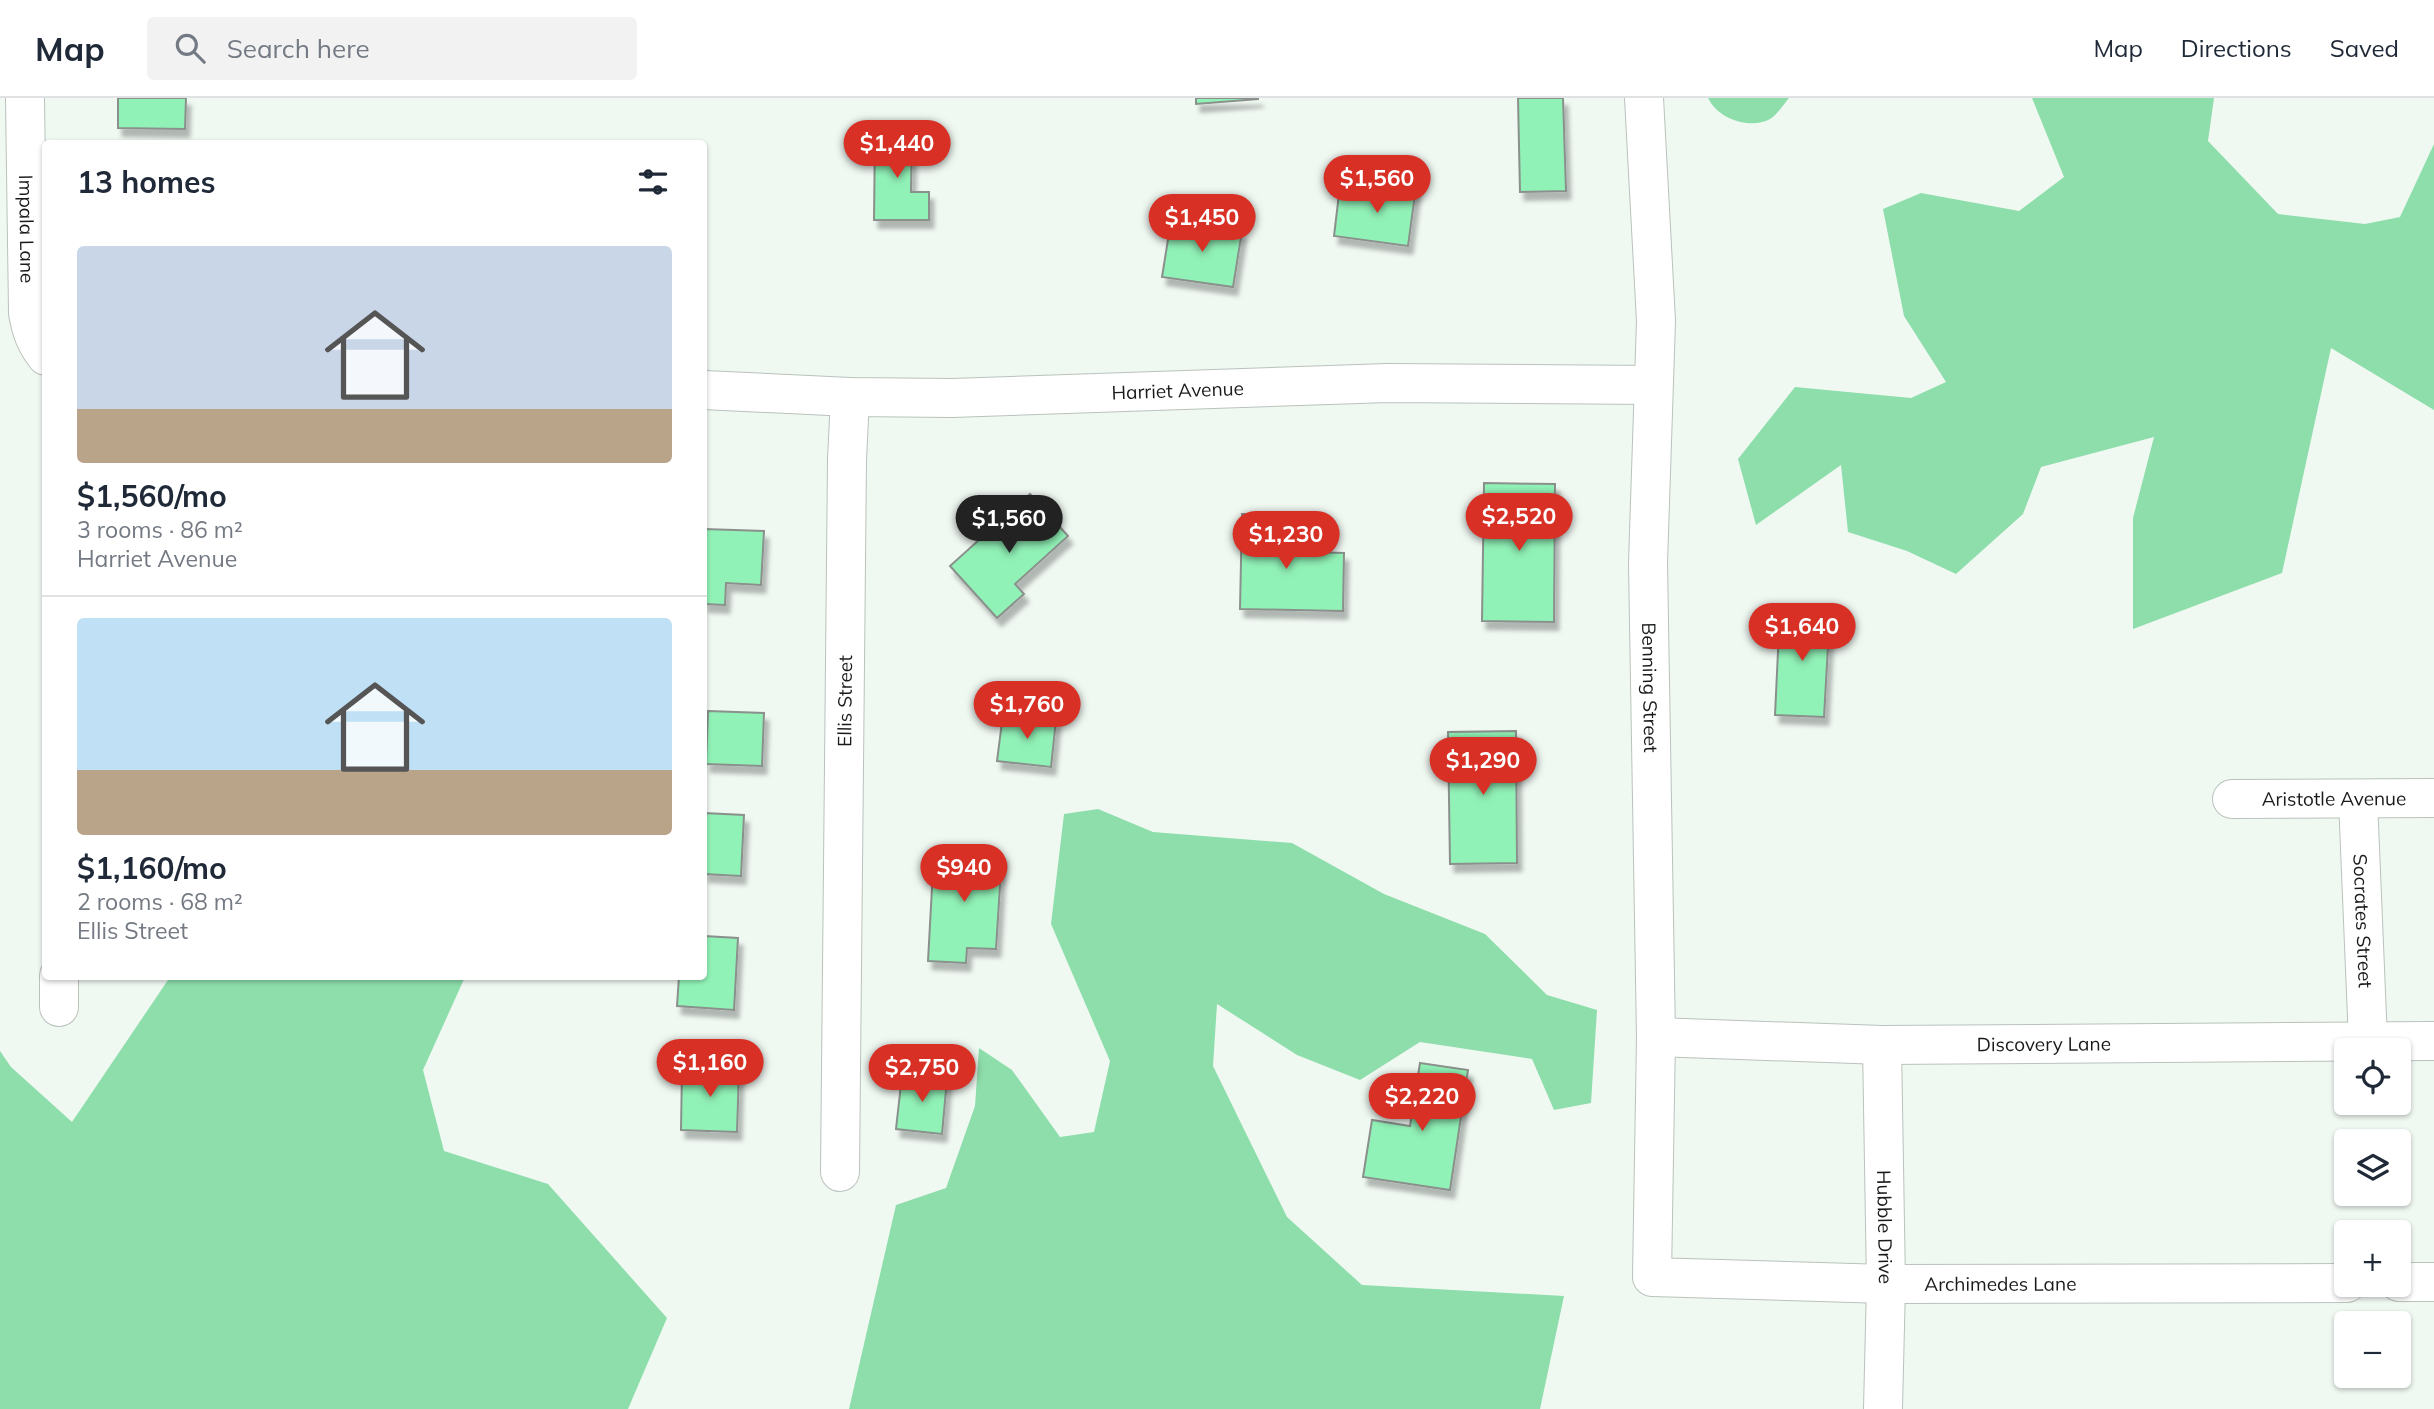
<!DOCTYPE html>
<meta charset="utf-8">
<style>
body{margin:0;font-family:Mulish,sans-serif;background:#f2f2f3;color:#1f2937;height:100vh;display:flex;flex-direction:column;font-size:26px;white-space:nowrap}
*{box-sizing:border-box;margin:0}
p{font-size:23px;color:#747a83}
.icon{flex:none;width:38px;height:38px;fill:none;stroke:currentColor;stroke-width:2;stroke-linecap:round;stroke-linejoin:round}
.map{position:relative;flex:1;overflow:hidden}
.panel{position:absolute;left:42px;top:42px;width:665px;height:840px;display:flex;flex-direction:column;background:#fff;border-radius:7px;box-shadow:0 2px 5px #0004}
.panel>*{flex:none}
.fabs{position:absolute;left:2334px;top:940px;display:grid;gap:14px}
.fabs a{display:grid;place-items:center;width:77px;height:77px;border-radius:7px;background:#fff;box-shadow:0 2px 5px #0004;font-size:35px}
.price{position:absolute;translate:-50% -60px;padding:0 16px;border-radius:24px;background:#d93025;color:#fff;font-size:23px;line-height:46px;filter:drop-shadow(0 2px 4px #0008)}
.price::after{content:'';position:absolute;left:50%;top:42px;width:21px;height:16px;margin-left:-10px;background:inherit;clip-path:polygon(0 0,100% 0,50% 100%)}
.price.current{background:#222;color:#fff}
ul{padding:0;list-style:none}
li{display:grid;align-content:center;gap:14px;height:371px;padding:0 35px}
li+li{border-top:2px solid #e0e1e3}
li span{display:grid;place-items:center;height:217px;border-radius:7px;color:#555}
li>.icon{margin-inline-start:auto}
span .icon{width:126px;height:126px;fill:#fffc;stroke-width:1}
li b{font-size:30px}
h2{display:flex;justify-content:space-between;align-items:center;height:84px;padding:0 35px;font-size:30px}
header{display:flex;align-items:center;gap:42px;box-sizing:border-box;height:98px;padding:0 35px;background:#fff;border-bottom:2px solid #e0e1e3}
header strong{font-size:33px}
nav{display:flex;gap:38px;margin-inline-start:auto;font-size:24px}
.search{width:490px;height:63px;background:#f2f2f3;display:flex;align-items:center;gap:18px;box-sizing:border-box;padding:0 24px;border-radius:7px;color:#747a83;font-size:26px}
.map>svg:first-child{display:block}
</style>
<header>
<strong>Map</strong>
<div class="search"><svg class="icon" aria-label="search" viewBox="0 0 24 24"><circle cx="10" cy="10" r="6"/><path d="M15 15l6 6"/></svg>Search here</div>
<nav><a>Map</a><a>Directions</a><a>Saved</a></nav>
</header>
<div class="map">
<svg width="2434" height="1311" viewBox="0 0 2434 1311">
<defs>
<filter id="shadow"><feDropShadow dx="4.5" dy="8" stdDeviation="2" flood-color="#0004"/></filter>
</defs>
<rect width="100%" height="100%" fill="#f0f8f2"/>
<path fill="#8edeac" d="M1708,0H1789C1784,6 1777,17 1770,21C1750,32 1718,21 1708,0Z
M2032,0H2214L2208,43L2278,116L2365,126L2400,119L2434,46V312L2331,250L2282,475L2133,531V420L2154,339L2041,369L2023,416L1956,476L1907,453L1848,434L1841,367L1756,427L1738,361L1795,289L1911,300L1946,284L1904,218L1883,111L1921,95L2019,113L2064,79Z
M1098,711L1153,734L1292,745L1384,796L1485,836L1547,897L1597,912L1591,1005L1554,1012L1532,961L1420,944L1360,982L1297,957L1217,906L1213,968L1287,1119L1362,1187L1564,1198L1540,1311H849L896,1107L946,1090L975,1008L979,950L1012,972L1060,1039L1094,1034L1110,963L1051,826L1064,716Z
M167,879H465L423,972L444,1053L548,1086L667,1220L628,1311H0V953L11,969L72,1024L168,882Z"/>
<path fill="#91f2b7" stroke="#8a918c" stroke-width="2" filter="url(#shadow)" d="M118,0H186L185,31L118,30Z
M1196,0H1258V1L1196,6Z
M1518,0H1563L1566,93L1520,94Z
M875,33H912L911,94H929V122H874Z
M1373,83L1416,89L1408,148L1334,138L1339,96L1370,101Z
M1171,123L1242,133L1233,189L1162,179Z
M1484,385L1555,386L1554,524L1482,523Z
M1030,396L1068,438L1015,486L1024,496L997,520L950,468Z
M1242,416L1284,417V453L1344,455L1343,513L1240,511Z
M704,431L764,433L761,487L726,485L725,507L704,506Z
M1780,511L1830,513L1824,619L1775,617Z
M708,613L764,615L762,668L706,666Z
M1003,616L1056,622L1051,669L997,663Z
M1516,633L1517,765L1450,766L1448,634Z
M704,715L744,717L741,778L704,776Z
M934,753L1002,756L996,851L967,850L966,865L928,863Z
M704,838L738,840L734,912L677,908L679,878H704Z
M1420,965L1468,972L1450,1092L1363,1079L1372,1022L1410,1028Z
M682,969L739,971L737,1034L681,1032Z
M902,977L947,981L942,1036L896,1031Z"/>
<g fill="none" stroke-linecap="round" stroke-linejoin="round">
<g stroke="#bac2bc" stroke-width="40">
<g id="minor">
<path id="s1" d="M25,0L28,215C31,232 35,244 46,258"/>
<path id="s2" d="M1644,0L1656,223L1648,465L1656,939L1652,1179L1886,1186L2347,1185"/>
<path id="s3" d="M704,292L850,299L952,300L1388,285L1653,287"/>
<path id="s4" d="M2232,701L2434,700"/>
<path id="s5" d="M2358,702L2368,943"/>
<path d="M59,878V909"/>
<path id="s6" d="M1656,939L1882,947L2434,943"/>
<path id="s7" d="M1882,947L1886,1186L1883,1311"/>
<path id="s8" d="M840,1074L847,362L850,299"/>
<path d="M2399,1184H2434"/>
</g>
</g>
<use href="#minor" stroke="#fff" stroke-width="38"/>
</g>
<g text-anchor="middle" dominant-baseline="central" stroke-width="5" stroke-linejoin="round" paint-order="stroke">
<g font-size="19" fill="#181b19" stroke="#f0f8f2">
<text stroke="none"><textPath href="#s1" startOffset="131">Impala Lane</textPath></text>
<text stroke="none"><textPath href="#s3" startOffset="474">Harriet Avenue</textPath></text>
<text stroke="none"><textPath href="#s2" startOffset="590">Benning Street</textPath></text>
<text stroke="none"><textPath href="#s8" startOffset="471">Ellis Street</textPath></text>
<text stroke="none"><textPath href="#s4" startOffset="102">Aristotle Avenue</textPath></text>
<text stroke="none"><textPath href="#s5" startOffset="121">Socrates Street</textPath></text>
<text stroke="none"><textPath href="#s6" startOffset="388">Discovery Lane</textPath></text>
<text stroke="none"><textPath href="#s7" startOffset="182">Hubble Drive</textPath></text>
<text stroke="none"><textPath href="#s2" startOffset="1528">Archimedes Lane</textPath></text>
</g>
</g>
</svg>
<div class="fabs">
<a><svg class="icon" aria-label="locate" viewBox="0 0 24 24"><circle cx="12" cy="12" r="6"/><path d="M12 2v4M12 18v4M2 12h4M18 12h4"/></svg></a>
<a><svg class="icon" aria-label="layers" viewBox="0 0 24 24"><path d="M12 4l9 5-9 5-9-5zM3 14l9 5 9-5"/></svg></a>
<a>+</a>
<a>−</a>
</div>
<b class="price" style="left:897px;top:82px">$1,440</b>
<b class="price" style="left:1377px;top:117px">$1,560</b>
<b class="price" style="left:1202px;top:156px">$1,450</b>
<b class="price" style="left:1519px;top:455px">$2,520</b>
<b class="price current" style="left:1009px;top:457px">$1,560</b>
<b class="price" style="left:1286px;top:473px">$1,230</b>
<b class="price" style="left:1802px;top:565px">$1,640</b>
<b class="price" style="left:1027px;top:643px">$1,760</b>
<b class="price" style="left:1483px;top:699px">$1,290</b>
<b class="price" style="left:964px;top:806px">$940</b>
<b class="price" style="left:710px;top:1001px">$1,160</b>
<b class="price" style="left:922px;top:1006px">$2,750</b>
<b class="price" style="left:1422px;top:1035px">$2,220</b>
<section class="panel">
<h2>13 homes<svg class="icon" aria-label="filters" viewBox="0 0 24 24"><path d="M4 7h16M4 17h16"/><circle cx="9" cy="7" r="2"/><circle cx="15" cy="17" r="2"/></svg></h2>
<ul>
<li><span style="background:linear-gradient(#c9d6e8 75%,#b9a48a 0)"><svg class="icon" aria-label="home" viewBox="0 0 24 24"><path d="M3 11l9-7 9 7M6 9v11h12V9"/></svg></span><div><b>$1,560/mo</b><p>3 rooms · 86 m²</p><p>Harriet Avenue</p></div></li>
<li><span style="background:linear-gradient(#bfe0f5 70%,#b9a48a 0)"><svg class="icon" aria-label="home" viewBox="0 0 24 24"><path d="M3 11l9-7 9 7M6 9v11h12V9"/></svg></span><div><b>$1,160/mo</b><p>2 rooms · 68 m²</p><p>Ellis Street</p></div></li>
</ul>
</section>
</div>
